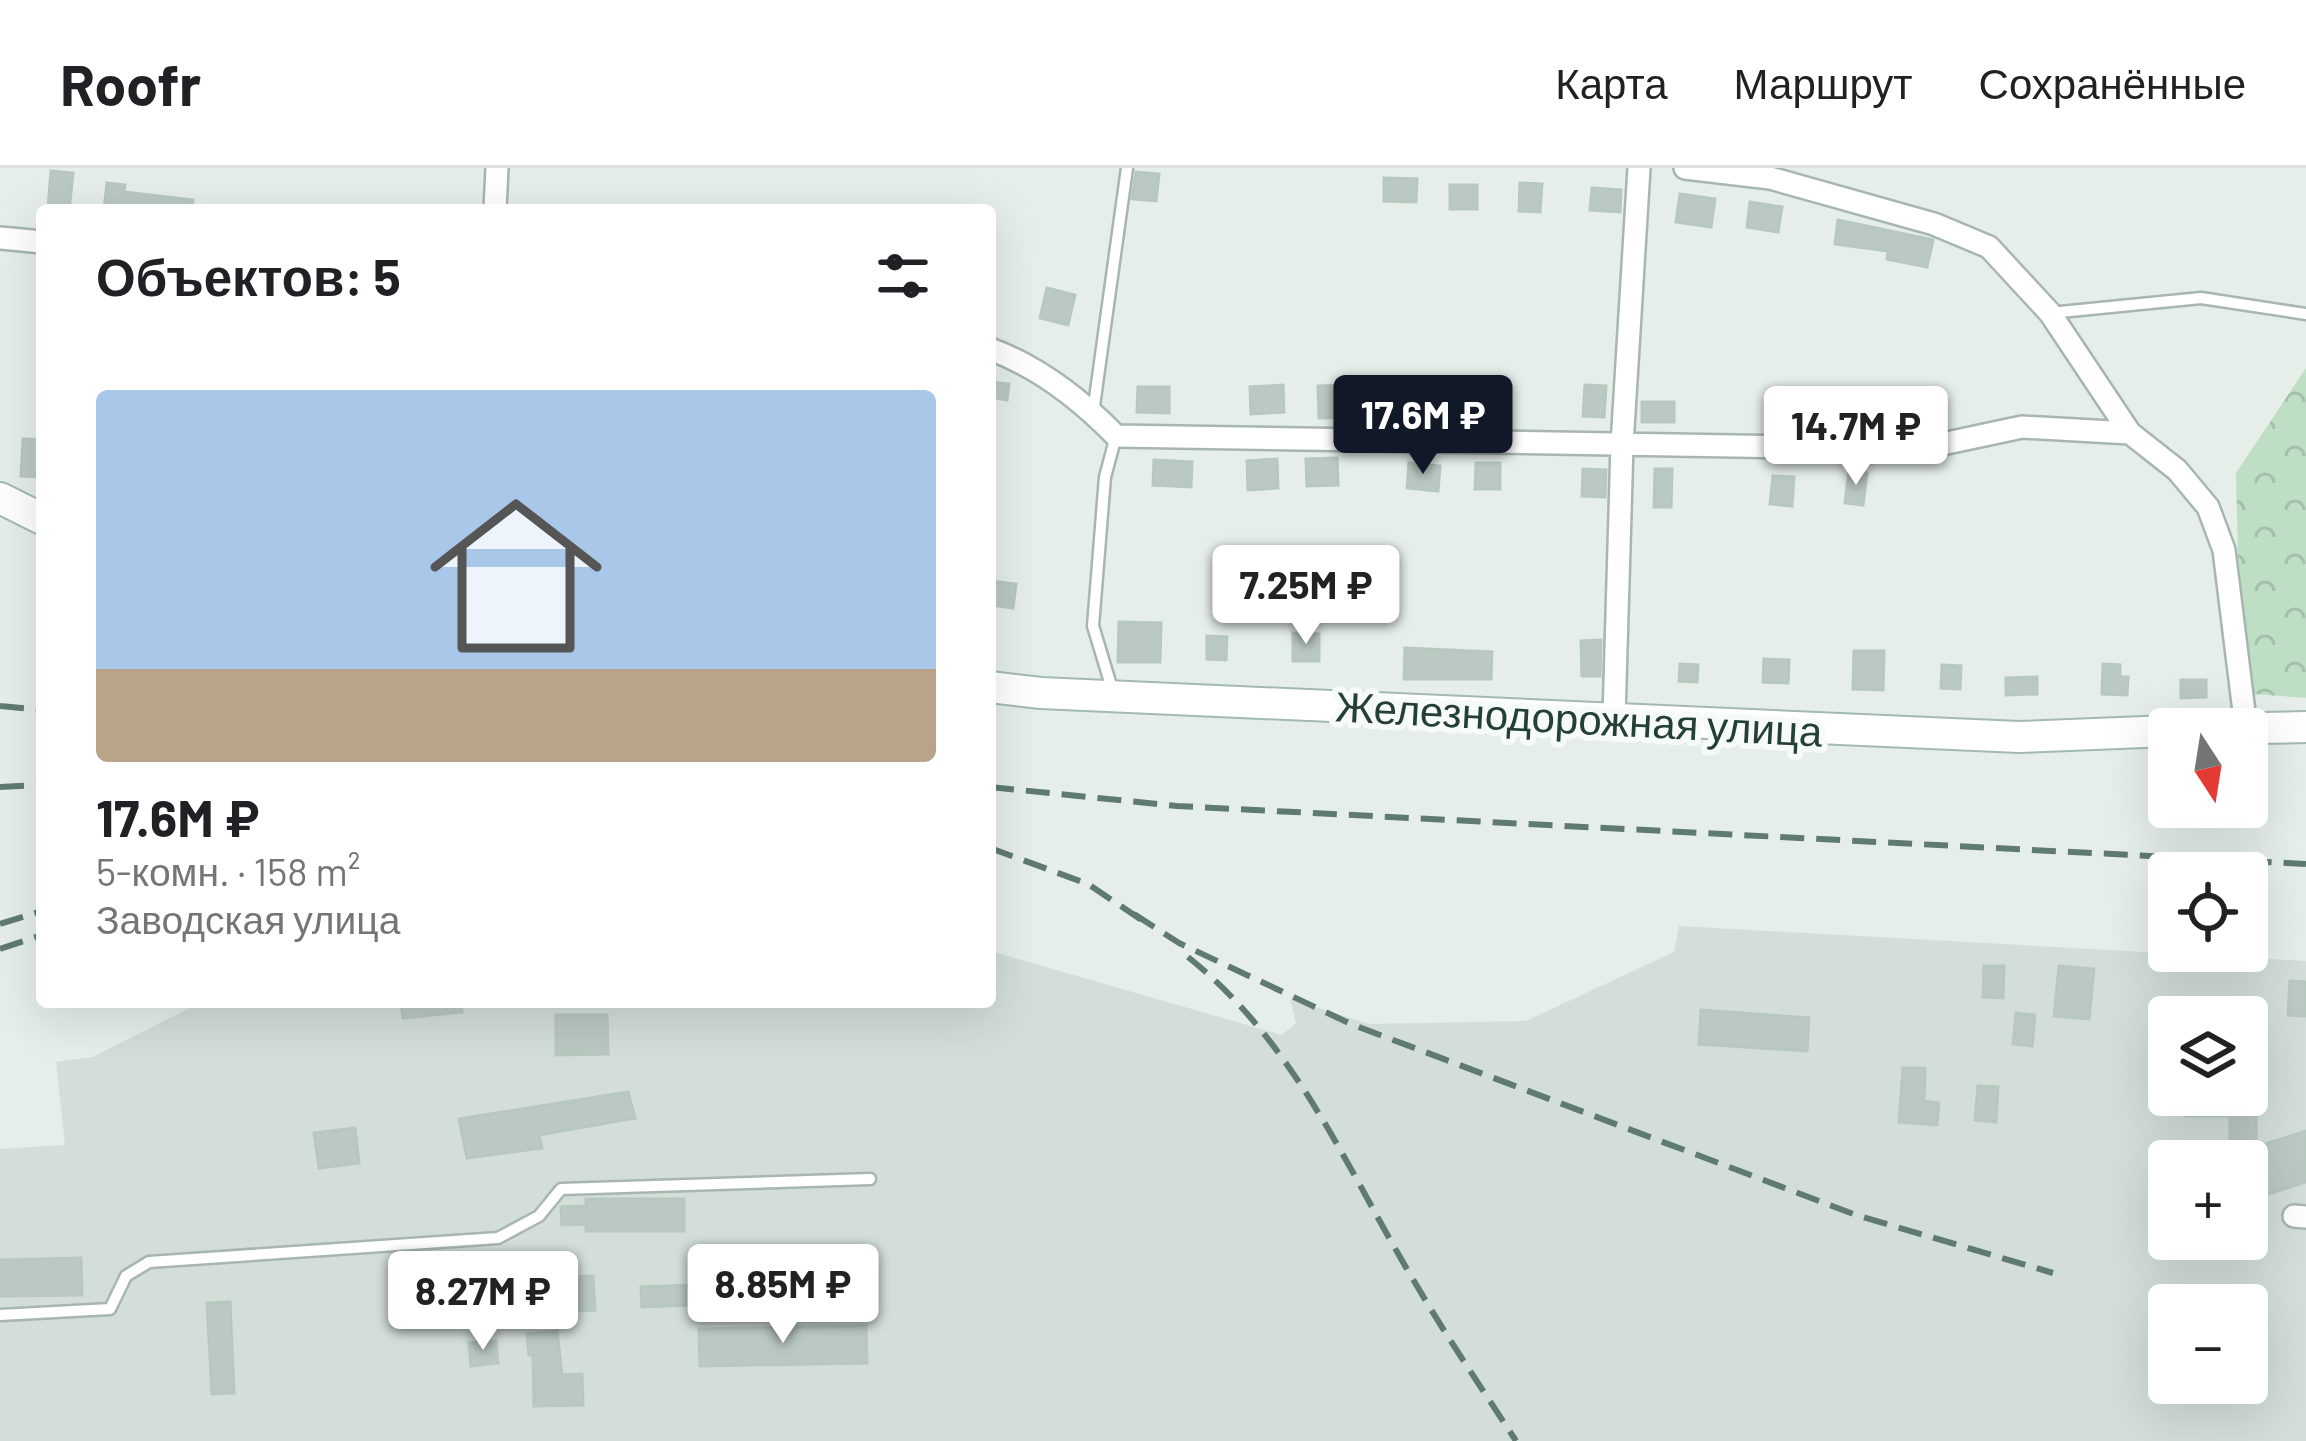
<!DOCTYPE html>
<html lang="ru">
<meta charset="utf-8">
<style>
body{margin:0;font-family:Barlow,sans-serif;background:#f6f6f6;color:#202124;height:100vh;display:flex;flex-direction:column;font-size:45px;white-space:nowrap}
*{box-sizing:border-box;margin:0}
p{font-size:39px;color:#757577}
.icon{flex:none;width:66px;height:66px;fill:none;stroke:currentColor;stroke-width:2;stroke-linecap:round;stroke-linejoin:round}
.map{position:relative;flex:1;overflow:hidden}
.drawer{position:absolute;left:36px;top:36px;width:960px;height:804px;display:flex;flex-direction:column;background:#fff;border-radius:12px;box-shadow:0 12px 48px #0002}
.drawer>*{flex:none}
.needle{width:78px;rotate:168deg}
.tools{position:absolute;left:2148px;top:540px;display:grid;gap:24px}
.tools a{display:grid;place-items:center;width:120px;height:120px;border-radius:12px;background:#fff;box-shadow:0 12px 48px #0002;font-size:60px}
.price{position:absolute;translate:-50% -102px;padding:0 27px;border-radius:12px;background:#fff;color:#222;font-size:39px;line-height:78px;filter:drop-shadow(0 3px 6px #0008)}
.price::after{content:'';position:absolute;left:50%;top:72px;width:36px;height:27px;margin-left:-18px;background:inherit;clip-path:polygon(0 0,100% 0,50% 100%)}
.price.current{background:#111827;color:#fff}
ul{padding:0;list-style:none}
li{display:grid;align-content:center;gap:24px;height:636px;padding:0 60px}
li+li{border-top:3px solid #e0e0e0}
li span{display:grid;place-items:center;height:372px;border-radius:12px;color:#555}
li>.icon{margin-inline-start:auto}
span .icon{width:216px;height:216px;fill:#fffc;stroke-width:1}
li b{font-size:51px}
h2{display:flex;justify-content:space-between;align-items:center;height:144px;padding:0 60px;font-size:51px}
header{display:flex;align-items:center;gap:72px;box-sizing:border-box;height:168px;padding:0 60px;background:#fff;border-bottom:3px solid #e0e0e0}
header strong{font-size:57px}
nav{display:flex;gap:66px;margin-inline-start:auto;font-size:42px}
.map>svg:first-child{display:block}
</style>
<header>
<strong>Roofr</strong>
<nav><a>Карта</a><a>Маршрут</a><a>Сохранённые</a></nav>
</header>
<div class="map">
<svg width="2306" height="1273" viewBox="0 0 2306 1273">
<defs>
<pattern id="forest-crowns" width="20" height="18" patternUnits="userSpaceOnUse" patternTransform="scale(3)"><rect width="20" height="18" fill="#bedfc4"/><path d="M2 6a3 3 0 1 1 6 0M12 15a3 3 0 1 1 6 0" fill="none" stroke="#a3c0a9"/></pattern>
</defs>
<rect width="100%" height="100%" fill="#e5eee9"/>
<path fill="#d3ded8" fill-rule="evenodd" d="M1679,758L2306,793V1273H0V981L65,977L56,894L93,889L201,834H990V783L1282,867L1296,855L1290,831L1369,856L1526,853L1674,784ZM2169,849H2247V927H2169ZM2169,993H2247V1071H2169ZM2169,1137H2247V1215H2169Z"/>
<path fill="url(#forest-crowns)" d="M2306,200V530L2241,525L2236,305Z"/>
<path fill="#bac9c2" stroke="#b7c8bf" stroke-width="3" d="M51,3L73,5L69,42L48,40Z
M1136,4L1159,6L1156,33L1132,31Z
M1384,10L1417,11L1416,34L1384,33Z
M107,15L125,17L124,24L193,32L192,42H104Z
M1520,15L1542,16L1540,44L1519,43Z
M1450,17H1477V41H1450Z
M1592,20L1621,22L1620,44L1590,42Z
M1680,26L1715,31L1711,59L1676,54Z
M1750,34L1782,39L1778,64L1747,59Z
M1838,52L1933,72L1927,99L1887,91L1888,83L1835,76Z
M1047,120L1075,127L1068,157L1040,150Z
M1474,213L1502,214L1501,241L1473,239Z
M990,214L1009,216L1007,232L990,229Z
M1283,217L1284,244L1251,246L1250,219Z
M1351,217L1353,249L1319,250L1318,218Z
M1585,217L1606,218L1604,249L1583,248Z
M1138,219H1169V245L1137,244Z
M1428,224L1429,249L1393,250L1392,225Z
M1642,234H1674V254H1642Z
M1782,236L1810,238L1809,262L1781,260Z
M1844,243H1873V265H1844Z
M23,271L42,272V309L21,308Z
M1337,290L1338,317L1307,318L1306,291Z
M1277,291L1278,320L1248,322L1247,293Z
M1154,292L1192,294L1191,319L1153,317Z
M1409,295L1440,298L1438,323L1407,320Z
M1476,295H1500V321H1475Z
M1583,301L1606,302L1605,329L1582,328Z
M1655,301H1672L1671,339H1654Z
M1849,303L1867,305L1863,337L1845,335Z
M1773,308L1794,309L1792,338L1770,336Z
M990,413L1016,416L1013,440L990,437Z
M1119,454L1161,455L1160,494H1118Z
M1293,465L1319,466V493H1293Z
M1207,468L1227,469L1226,492L1207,491Z
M1601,472L1600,508H1582L1581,473Z
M1405,480L1492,484L1491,511H1404Z
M1854,483H1884L1883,522L1853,521Z
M1764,491L1789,492L1788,515L1763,514Z
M1680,496L1698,497L1697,514L1679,513Z
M2103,496L2120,497V509H2128L2127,527L2102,526Z
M1942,497L1961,498L1960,521L1941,520Z
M2037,509V526L2006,527V510Z
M2181,512H2206V529L2181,530Z
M1984,798H2004L2003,830L1983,829Z
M2059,798L2094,801L2089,851L2054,848Z
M2290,813L2306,814V848L2288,847Z
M401,834H461L462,844L403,850Z
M1701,842L1809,850L1807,883L1699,876Z
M2016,845L2035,847L2032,878L2013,876Z
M556,847H607L608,886L556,887Z
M1903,900H1925L1924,933L1939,935L1937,957L1899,954Z
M1978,918L1998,919L1996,954L1975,952Z
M628,924L635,950L539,967L542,980L467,990L459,951Z
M2186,927H2256V979L2306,963V1014L2247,1033V993H2230V948H2186Z
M355,960L359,995L319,1000L314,965Z
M586,1031H684V1063H586V1056L562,1057L561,1039L586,1038Z
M81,1090L82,1127L0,1128V1092Z
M593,1108L595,1142L570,1143L568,1109Z
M692,1117V1137L642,1139L641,1119Z
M230,1134L234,1225L212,1226L207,1135Z
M866,1158L867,1195L700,1198L699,1161Z
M557,1163L562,1207L582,1206L583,1237L534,1238L533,1187H529L527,1166Z
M496,1173L498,1195L471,1198L469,1175Z"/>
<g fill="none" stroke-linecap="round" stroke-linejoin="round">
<g stroke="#a7b6b0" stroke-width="15">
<path id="lane" d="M2050,145L2201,130L2306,146
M1093,245L1127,0
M1113,524L1093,458L1105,309L1116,268
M0,1147L110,1141L126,1108L149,1094L498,1070L539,1048L561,1021L870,1011"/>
</g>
<g stroke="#a7b6b0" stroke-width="26">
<path id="street" d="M1685,0L1770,10L1934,56L1989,79L2050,145L2130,265
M495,42L497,0
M0,70L42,74
M990,181C1039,199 1080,231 1116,268L1859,280L1933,278L2022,259L2130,265L2177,302L2208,339L2224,382L2246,560
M1614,549L1622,277L1639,0
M2294,1048L2306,1049"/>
</g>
<g stroke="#a3bab0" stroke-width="34">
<path id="secondary" d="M0,330L42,351
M990,519L1041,525L2019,569L2169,563
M2211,561L2306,559"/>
</g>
<use href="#lane" stroke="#fff" stroke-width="10"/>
<use href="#street" stroke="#fff" stroke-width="21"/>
<use href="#secondary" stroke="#fff" stroke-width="30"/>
<path stroke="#5f7b71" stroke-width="6" stroke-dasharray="24 12" stroke-linecap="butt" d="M0,538L42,542
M0,619L42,617
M990,619L1177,638L2306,696
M990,680L1088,716L1146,755
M1134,746L1179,775L1351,856L1856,1047L2053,1105
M0,756L42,743
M0,781L42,767
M1188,789C1297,876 1347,1002 1417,1118C1448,1171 1483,1222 1516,1273"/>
</g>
<g text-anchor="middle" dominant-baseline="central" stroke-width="12" stroke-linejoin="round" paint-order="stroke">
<g font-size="42" fill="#244036" stroke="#f6faf8">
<text transform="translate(1579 549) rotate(3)">Железнодорожная улица</text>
</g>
</g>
</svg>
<div class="tools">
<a><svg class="needle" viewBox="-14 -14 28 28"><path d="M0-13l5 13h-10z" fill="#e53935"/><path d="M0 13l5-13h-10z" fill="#757577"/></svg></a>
<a><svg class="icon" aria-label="locate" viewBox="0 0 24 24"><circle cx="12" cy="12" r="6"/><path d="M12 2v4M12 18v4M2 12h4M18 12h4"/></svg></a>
<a><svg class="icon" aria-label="layers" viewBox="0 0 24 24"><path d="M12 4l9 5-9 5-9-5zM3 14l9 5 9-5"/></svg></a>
<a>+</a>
<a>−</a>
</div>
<b class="price current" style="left:1423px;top:309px">17.6M ₽</b>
<b class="price" style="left:1856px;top:320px">14.7M ₽</b>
<b class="price" style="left:1306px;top:479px">7.25M ₽</b>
<b class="price" style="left:783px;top:1178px">8.85M ₽</b>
<b class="price" style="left:483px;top:1185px">8.27M ₽</b>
<section class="drawer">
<h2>Объектов: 5<svg class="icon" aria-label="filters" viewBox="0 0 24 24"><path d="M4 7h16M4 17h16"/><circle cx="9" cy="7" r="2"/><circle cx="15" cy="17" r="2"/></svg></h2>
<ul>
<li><span style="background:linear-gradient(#a9c7e8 75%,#b9a48a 0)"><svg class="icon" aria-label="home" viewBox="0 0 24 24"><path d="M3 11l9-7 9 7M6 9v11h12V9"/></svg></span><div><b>17.6M ₽</b><p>5-комн. · 158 m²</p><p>Заводская улица</p></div></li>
</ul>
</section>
</div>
